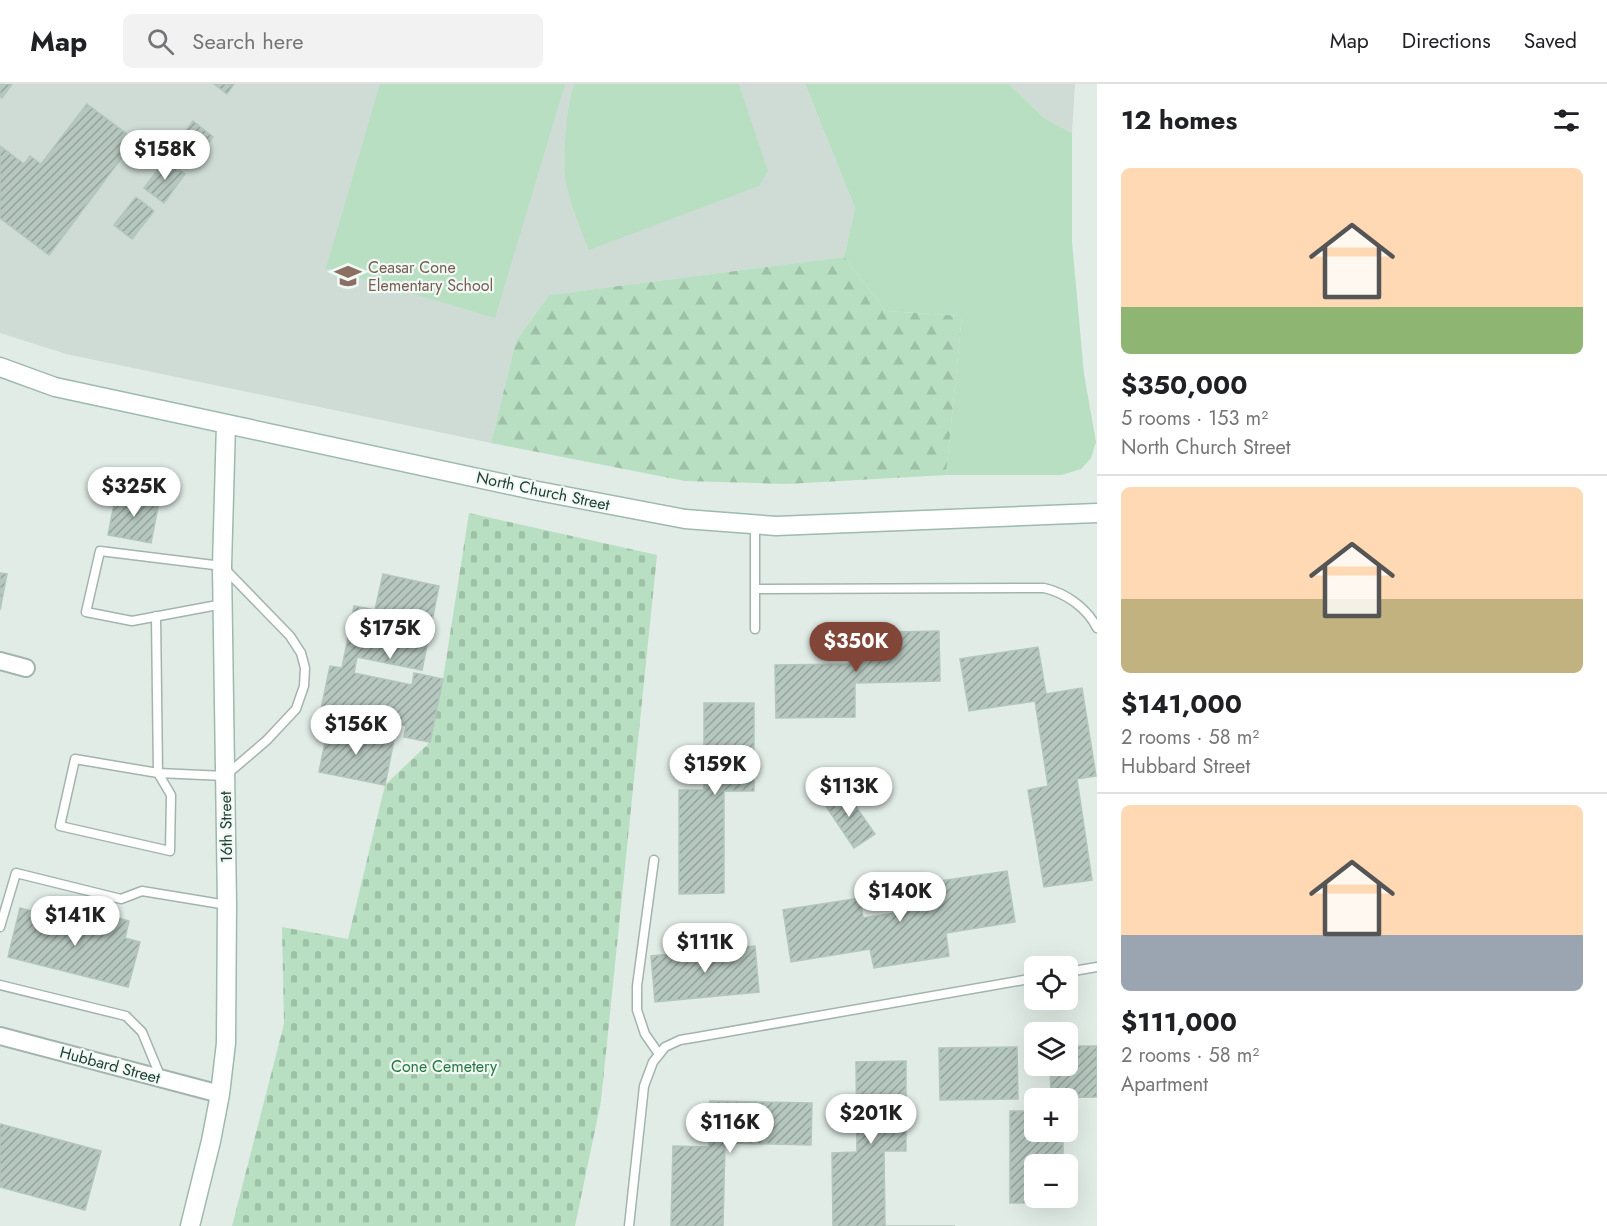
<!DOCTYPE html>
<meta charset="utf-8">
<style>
body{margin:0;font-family:Jost,sans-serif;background:#f2f2f2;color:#202124;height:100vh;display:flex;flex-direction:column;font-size:22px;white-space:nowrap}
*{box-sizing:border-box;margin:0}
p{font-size:20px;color:#757577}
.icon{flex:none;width:33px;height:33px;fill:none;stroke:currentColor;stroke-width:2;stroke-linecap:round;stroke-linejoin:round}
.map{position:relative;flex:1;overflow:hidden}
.side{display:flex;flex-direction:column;background:#fff;width:510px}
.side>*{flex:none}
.tools{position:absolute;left:1024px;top:872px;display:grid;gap:12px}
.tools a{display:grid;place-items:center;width:54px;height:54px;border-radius:9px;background:#fff;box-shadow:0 6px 24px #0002;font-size:30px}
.price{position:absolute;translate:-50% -51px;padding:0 14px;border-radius:21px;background:#fff;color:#222;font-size:20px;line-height:39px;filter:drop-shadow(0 2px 3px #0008)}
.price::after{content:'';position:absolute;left:50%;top:36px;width:18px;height:14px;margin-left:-9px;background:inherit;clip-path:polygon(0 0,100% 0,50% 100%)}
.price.active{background:#824639;color:#fff}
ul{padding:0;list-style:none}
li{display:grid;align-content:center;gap:12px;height:318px;padding:0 24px}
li+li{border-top:2px solid #e0e0e0}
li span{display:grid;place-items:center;height:186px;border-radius:9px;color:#555}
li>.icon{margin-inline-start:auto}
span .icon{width:108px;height:108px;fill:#fffc;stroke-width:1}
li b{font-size:26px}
h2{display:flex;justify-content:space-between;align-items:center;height:72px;padding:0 24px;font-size:26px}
header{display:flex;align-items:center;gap:36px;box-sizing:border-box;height:84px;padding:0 30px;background:#fff;border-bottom:2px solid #e0e0e0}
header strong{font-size:28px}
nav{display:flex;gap:33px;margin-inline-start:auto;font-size:21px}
.search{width:420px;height:54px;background:#f2f2f2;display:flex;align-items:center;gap:15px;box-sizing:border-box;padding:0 21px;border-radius:9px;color:#757577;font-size:22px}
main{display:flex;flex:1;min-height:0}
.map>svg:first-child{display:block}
</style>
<header>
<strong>Map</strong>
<div class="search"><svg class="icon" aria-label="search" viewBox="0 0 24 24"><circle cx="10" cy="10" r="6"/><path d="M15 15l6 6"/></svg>Search here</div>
<nav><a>Map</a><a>Directions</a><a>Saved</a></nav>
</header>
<main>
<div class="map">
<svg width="1097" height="1142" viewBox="0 0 1097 1142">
<defs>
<pattern id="forest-firs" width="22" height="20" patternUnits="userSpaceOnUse" patternTransform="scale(1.5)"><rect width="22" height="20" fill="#b8dfc1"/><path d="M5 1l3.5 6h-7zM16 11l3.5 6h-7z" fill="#9ec0a6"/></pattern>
<pattern id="cemetery-stones" width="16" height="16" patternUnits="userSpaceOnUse" patternTransform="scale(1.5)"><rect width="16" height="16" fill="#b8dfc1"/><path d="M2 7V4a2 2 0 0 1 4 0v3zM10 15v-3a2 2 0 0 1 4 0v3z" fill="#9ec0a6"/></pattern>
<pattern id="building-hatch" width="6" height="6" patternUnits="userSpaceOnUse" patternTransform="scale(1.5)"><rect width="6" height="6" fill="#b6c7bf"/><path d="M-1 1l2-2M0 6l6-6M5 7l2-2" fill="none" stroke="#94a39c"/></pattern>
</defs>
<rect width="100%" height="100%" fill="#e1ece7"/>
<path fill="#cfdcd5" d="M0,0H805L855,124L844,173L549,211L516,257L491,359L66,270L0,249Z
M1009,0H1075L1072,49L1044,34Z"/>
<path fill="#b8dfc1" d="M380,0H565L495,234L326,184Z
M575,0H739L768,87L759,102L589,166C581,146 567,112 565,91C563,75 567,12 575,0Z
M805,0H1009L1044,34L1072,49V158L1084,290L1096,358L1091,374L1081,385L1062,391H946L962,232L886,227L844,173L855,124Z"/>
<path fill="url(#forest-firs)" d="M844,173L886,227L962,232L946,391L787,400L685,397L491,359L516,257L549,211Z"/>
<path fill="url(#cemetery-stones)" d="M469,429L657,471L601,1017L575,1142H232L284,940L282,843L348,855L385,701L430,658L443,595Z"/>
<path fill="url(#building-hatch)" stroke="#b3c6bd" stroke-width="1.5" d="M0,0H12L2,14L0,12Z
M214,0H234L227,10Z
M87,20L135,56L49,171L0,134V62L24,80L30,72L41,80Z
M193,37L213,53L190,84L169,68Z
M166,75L185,90L164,119L144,104Z
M136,113L154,127L132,155L114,141Z
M116,410L159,418L151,459L108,451Z
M0,489L7,490L0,526Z
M383,490L439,502L422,586L357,573L354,589L412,601L414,589L443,595L430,658L404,653L406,642L321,625L330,582L342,584L354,522L375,526Z
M939,547L940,597L855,599V633L776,634L775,581L849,580V549Z
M1038,563L1046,610L1082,604L1096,692L1077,695L1092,796L1044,803L1028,706L1048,702L1035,617L969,627L960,575Z
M704,619H754V707H724V809L679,810V706H704Z
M328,643L394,656L385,701L319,688Z
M843,704L875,750L854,764L823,718Z
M1007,787L1015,838L946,849L949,872L874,884L870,865L791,878L783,826L860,814L863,834L938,822L934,798Z
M20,824L110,847L114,833L129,837L125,854L140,858L128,903L8,873Z
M755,862L759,908L655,918L651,872Z
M1068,962H1097V1013L1051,1014L1050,981H1068Z
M1017,963L1018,1015L940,1016L939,964Z
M906,977V1067H884L885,1142H955H833L832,1069L857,1068L856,978Z
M710,1017L812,1019L811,1061L725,1059L723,1142H671L673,1062L709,1063Z
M1010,1027H1035V1047H1063V1080H1035V1113H1063V1119H1010Z
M0,1040L101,1067L85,1126L0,1103Z"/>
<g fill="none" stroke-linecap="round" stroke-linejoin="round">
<g stroke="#a3b4ae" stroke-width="11">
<path id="lane" d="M755,441V545
M755,505L1044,504C1066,509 1087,524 1097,544
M156,532L158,689L171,711L170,767L60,742L75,675L158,689L225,692L267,656L296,625L304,602L305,584L301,569L290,552L222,482L100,467L86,528L132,537L223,520
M654,776L637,902V926L645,950L659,970
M0,843L16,789L121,815L142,807L227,821
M1068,888L1097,883
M0,901L126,932L142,948L161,994
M629,1142L644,1002L653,978L665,963L680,956L698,953L1035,894"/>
</g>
<g stroke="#a3b4ae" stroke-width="20">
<path id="street" d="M0,577L26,584
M0,952L220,1010"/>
</g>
<g stroke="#9eb9ae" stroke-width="21">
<path id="secondary" d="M0,283L55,303L533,406L685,435L776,442L1097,429
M190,1142L211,1057L220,1010L226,959L227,821L222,482L226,340"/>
</g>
<use href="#lane" stroke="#fff" stroke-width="8"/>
<use href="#street" stroke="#fff" stroke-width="16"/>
<use href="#secondary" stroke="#fff" stroke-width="18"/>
</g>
<defs>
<g id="school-bare" transform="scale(2.07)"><path d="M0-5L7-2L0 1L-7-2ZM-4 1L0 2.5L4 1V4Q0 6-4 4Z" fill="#8d6e63" stroke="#f1f9f5" stroke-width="2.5" paint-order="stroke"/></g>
</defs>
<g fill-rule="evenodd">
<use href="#school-bare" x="348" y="192"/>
</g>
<g text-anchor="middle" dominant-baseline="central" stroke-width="4.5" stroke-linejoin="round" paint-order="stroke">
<g font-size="16" fill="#785e54" stroke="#f1f9f5" text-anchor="start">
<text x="368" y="183">Ceasar Cone<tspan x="368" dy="18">Elementary School</tspan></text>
</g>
<g font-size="16" fill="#203e35" stroke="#f1f9f5">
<text transform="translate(543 407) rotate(12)">North Church Street</text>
<text transform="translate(226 743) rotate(-91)">16th Street</text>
<text transform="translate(110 981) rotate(15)">Hubbard Street</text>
</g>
<g font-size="16" fill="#287743" stroke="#f1f9f5">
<text x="444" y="982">Cone Cemetery</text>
</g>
</g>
</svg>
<div class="tools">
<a><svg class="icon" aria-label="locate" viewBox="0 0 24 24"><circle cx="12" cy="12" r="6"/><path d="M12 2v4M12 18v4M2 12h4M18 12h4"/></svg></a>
<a><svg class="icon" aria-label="layers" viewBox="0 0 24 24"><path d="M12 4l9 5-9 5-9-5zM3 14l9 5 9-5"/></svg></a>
<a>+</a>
<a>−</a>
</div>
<b class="price" style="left:165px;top:97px">$158K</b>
<b class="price" style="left:134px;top:434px">$325K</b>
<b class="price" style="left:390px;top:576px">$175K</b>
<b class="price active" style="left:856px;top:589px">$350K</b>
<b class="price" style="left:356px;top:672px">$156K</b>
<b class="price" style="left:715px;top:712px">$159K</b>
<b class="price" style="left:849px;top:734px">$113K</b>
<b class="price" style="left:900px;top:839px">$140K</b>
<b class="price" style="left:75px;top:863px">$141K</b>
<b class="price" style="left:705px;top:890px">$111K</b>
<b class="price" style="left:871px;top:1061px">$201K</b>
<b class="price" style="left:730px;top:1070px">$116K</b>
</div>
<section class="side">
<h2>12 homes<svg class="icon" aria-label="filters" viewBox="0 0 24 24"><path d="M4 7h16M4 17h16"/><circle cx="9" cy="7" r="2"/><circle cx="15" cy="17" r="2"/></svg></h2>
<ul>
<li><span style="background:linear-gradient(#ffd9b3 75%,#8fb573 0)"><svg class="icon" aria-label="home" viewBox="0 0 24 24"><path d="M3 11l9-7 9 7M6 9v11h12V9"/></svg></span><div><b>$350,000</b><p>5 rooms · 153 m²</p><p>North Church Street</p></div></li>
<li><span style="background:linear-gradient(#ffd9b3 60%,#c2b280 0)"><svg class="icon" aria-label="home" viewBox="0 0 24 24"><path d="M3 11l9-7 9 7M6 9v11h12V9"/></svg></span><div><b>$141,000</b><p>2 rooms · 58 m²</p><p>Hubbard Street</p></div></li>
<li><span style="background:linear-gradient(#ffd9b3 70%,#9aa5b1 0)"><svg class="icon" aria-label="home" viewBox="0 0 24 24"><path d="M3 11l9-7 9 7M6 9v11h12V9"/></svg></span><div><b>$111,000</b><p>2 rooms · 58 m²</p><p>Apartment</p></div></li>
</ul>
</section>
</main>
